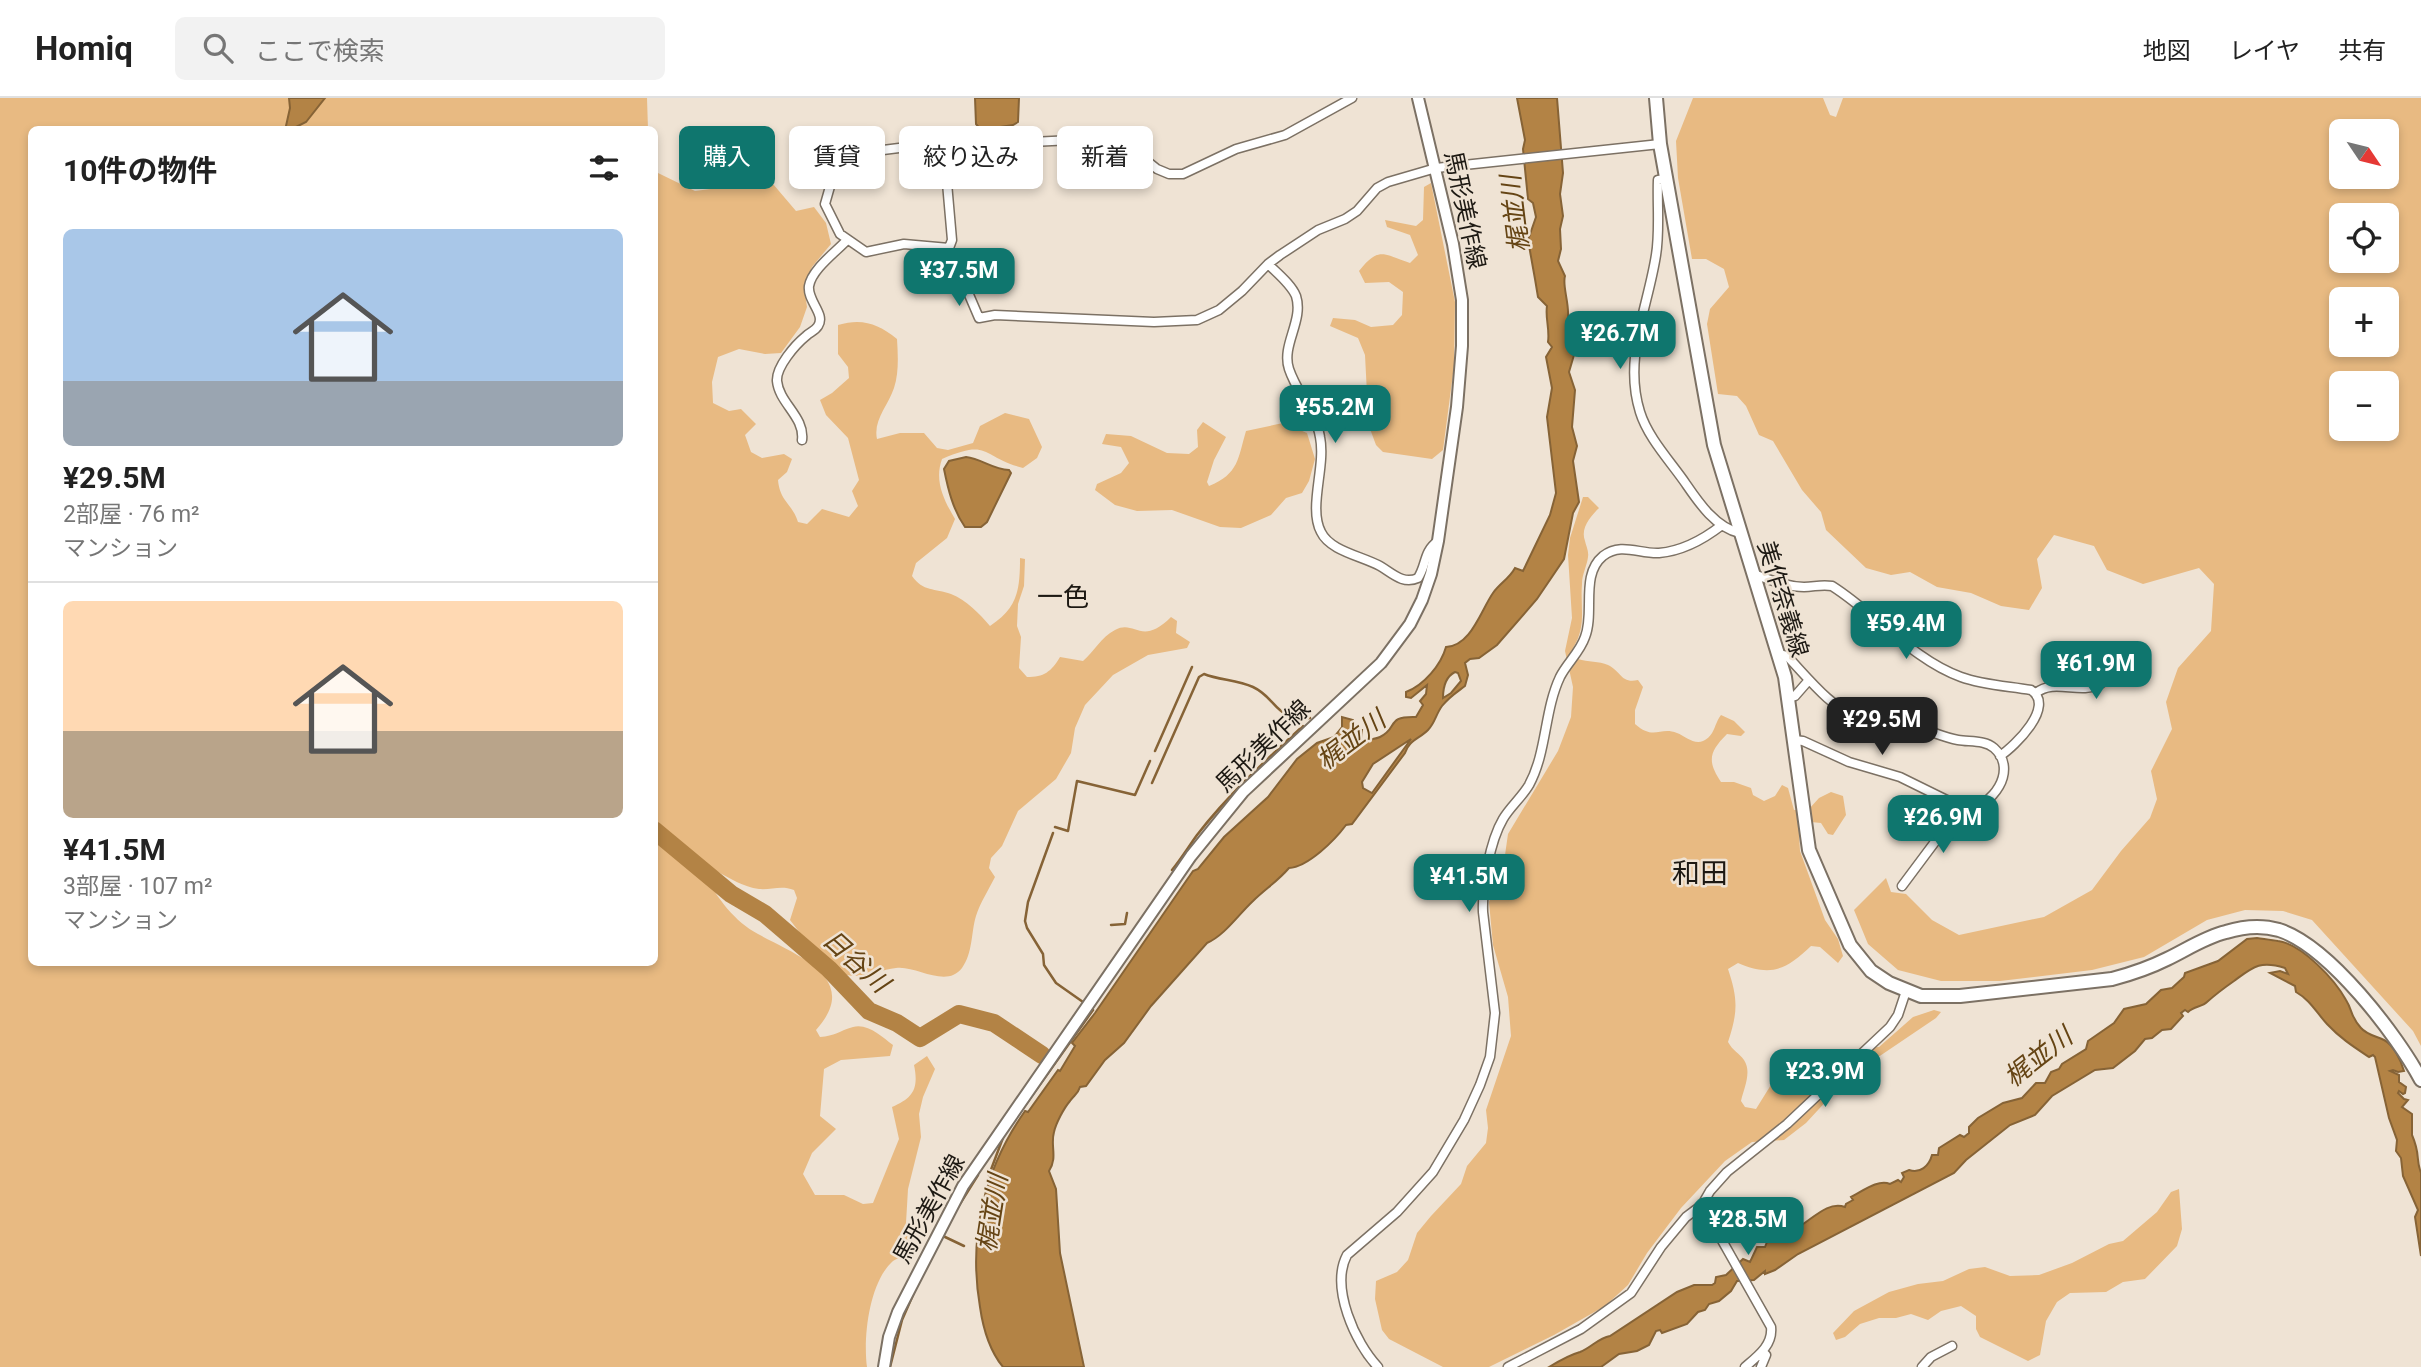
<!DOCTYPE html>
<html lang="ja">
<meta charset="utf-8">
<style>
body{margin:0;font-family:Roboto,"Noto Sans JP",sans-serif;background:#f2f2f2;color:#222;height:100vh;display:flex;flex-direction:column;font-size:26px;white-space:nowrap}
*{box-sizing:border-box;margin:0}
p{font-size:23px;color:#767676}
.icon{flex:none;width:38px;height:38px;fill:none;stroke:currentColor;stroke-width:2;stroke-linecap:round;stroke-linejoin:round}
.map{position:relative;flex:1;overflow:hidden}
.details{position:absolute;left:28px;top:28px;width:630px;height:840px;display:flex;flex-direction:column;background:#fff;border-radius:10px;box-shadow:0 4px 10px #0003}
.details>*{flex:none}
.hud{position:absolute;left:679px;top:28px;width:665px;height:63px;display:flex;gap:14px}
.needle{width:46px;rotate:125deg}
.tools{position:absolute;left:2329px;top:21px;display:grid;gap:14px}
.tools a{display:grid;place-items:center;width:70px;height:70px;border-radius:10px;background:#fff;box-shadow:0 4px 10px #0003;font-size:35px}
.price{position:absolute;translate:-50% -60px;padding:0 16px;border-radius:14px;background:#0f766e;color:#fff;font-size:23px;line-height:46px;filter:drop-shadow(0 2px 4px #0008)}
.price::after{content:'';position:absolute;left:50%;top:42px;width:21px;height:16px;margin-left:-10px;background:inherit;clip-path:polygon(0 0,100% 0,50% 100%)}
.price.current{background:#222;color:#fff}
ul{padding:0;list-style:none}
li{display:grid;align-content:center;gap:14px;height:371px;padding:0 35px}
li+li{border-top:2px solid #e0e0e0}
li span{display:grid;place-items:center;height:217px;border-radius:10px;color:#555}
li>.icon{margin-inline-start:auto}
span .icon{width:126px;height:126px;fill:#fffc;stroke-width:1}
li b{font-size:30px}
h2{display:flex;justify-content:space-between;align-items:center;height:84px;padding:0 35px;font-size:30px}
.tag{padding:0 24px;border-radius:10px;background:#fff;box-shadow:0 4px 10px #0003;font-size:24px;line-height:63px}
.tag.current{background:#0f766e;color:#fff}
header{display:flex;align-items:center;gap:42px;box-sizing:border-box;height:98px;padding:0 35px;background:#fff;border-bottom:2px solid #e0e0e0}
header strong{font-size:33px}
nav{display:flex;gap:38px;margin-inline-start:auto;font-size:24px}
.search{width:490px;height:63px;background:#f2f2f2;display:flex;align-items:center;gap:18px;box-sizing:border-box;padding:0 24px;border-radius:10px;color:#767676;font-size:26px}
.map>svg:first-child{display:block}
</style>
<header>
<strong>Homiq</strong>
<div class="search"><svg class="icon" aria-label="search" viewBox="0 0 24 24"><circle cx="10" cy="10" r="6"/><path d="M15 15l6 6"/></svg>ここで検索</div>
<nav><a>地図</a><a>レイヤ</a><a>共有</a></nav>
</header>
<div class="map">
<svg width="2421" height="1269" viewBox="0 0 2421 1269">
<rect width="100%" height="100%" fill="#efe3d4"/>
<path fill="#e8ba82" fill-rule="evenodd" d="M0,0H647L648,31L32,32V864H654L655,76L658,75L695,93L726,89L745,74L773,86L796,113L814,109L826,125L831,146L812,169L804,188L807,209L800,229L781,255L765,256L739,251L718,259L712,284L713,305L729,313L741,311L756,326L745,337L751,354L762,360L784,356L792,361L787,374L778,382C780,404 792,405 798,424L807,426L822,411L849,419L858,408L852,393L859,382L848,340L826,317L820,302L832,295L849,280L848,269L838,256V227C863,220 878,226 897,241C898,257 899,275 894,290C888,308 873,322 877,341L900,335H924L937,350L948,352L973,345L980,328L1005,315L1029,321L1042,349L1037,360L1023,370C980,359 991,340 942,361C934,383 944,402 955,421L947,440L916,465L912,478C923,494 935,490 951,496C966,502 980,516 990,528C1018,510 1020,491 1020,460L1025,461L1024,488L1018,506L1017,528L1021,539L1019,570L1027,579C1044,579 1051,574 1060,559L1083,563C1094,554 1101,539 1115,532C1135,521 1141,549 1171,519L1177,523L1176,535L1190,544L1187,550L1148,557L1113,577L1085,607L1075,630L1071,655L1056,681L1018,713L1002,748L991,760L989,770L995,779C989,791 980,805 976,818C971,834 973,855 962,870C946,891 916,867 896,870C877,872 857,885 838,873C819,861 803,839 790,822L797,800L794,792C781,787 772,792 759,791C743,789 730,780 716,773L705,777C717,800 735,824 758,836C796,857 863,880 816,932L820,939C835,938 839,933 853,929C868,925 882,939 893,947L890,958L841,962L824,971L820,1018L836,1031L812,1055L803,1076L815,1097H844L863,1106L873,1105L899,1041L892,1009C913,1000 919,991 914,967L927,958L935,971L923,999L919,1016L921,1039L908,1091L906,1125L913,1151L909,1158C905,1159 897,1160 893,1163C869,1184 863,1240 867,1269H0Z
M1693,0H1823L1830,17L1836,19L1843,0H2421V948L2413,933L2312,822L2283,813L2245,812L2207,822L2144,859L2092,872L2000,883H1941L1898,872L1868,846L1854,812L1886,780L1891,794L1906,796L1932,822L1959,837L2044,819L2092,792L2121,753L2150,720L2157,701L2151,673L2172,631L2166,604L2178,570L2211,533L2214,486L2199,470L2143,486L2107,472L2094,448L2054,437L2037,461L2042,490L2029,512L2001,508L1971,495L1937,489L1910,474L1891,477L1866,470L1826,432L1821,414L1802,392L1773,343L1759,337L1746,308L1737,298L1718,296L1707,226L1710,211L1729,189L1724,171L1706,161H1692L1678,80L1676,43ZM2387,33V79H2342V33ZM2387,117V163H2342V117ZM2342,201H2387V247H2342ZM2387,285V331H2342V285Z
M1431,85L1455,204L1454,268L1443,352L1432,361L1383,354L1376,347L1363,312L1367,296L1365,257L1358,240L1330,228L1333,220L1355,222L1371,229L1393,227L1402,217L1403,194L1389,184L1365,185L1359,173C1379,148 1383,156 1410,165L1418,157L1410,137L1387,129L1385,122L1416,128L1423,122L1424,89Z
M1203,324L1226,339L1214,362L1207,384L1209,388C1239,376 1238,360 1246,333L1283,325L1307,335L1315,361L1309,383L1302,395L1286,400L1271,417L1241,430L1220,429L1172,412L1137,413L1115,407L1095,392L1097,386L1121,375L1129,365L1121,349L1102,346L1106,336L1131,338L1167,355L1189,356L1198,349L1197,332Z
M1583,399H1588L1599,410C1591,418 1580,430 1585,443C1586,448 1589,453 1588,459C1587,468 1582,476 1582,486C1580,509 1587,528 1573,550L1578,561C1588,564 1599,563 1608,567C1621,573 1621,586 1638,582L1643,589L1635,612V626C1654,643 1660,628 1677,635C1685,638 1694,647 1703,643C1715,638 1714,626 1721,617L1734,623L1745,634L1741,638L1727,636C1709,654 1707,663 1721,684H1734L1751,690L1753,697L1764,703L1775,698L1782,687L1788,690L1794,712L1809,711L1819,700L1831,694L1843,698L1846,717L1833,737L1828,736L1821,725L1811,724L1799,737L1800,753L1825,822L1838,841L1843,858L1838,865L1820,849L1811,848C1786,872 1771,879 1738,865L1728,871C1738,901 1738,914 1728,944C1733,953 1739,955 1744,962C1752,974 1744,990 1741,1003L1745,1009L1756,1011L1774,982L1782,961L1795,952L1807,955L1809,970L1817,978L1836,969L1860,950L1879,949L1913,919L1934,912L1941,914L1936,920L1862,970L1830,999L1806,1025L1784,1042L1752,1044L1725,1063L1681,1110L1647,1155L1628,1187L1605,1208L1554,1237L1489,1269H1443L1389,1241L1382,1232L1375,1201L1376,1183L1397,1174L1408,1162L1417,1135L1431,1118L1461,1086L1467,1068L1486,1045L1488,1030L1486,1012L1511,938L1508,899L1493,847L1489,804L1504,764L1508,736L1558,653L1571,619L1573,589L1565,553L1572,520L1568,457L1570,440Z
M2179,1091L2182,1131L2177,1148L2145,1181L2123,1184L2106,1194L2070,1195L2057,1204L2046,1223L2040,1257L2028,1263L1980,1239L1976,1231V1218L1961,1208L1941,1213L1928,1222L1911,1216L1896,1220H1879L1860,1226L1845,1239L1836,1242L1833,1235L1854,1213L1889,1194L1918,1186L1943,1183L1969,1171L1985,1169L2010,1178L2039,1177L2072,1165L2109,1146L2123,1143L2157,1114L2171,1094Z"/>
<path fill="#b38345" stroke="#866336" stroke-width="2" fill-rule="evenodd" d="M289,0H325L306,24L290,32L286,28L290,10Z
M975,0H1019L1018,24L1013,27L981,32L976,26Z
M1517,0H1557L1563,75L1560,96L1563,118L1560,131L1561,151L1558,163L1565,178C1562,187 1569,204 1568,218L1572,224L1568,233L1573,244L1574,257L1569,274L1575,292L1572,329L1577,348L1573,363L1579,404L1573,415L1564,461L1537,501L1497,547L1479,560L1470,561L1465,565L1468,577L1465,588C1457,594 1449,599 1442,608C1436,616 1435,625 1428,632C1419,641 1409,642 1405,655L1352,726L1346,727C1335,742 1308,769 1289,770C1277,784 1265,791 1253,803C1238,817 1225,837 1207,845L1151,908L1124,945L1105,962L1086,988L1080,989C1078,996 1074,997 1070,1003C1064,1010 1056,1025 1054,1034C1050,1048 1058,1059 1049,1073L1056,1091L1060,1155L1084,1269H1003C989,1252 983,1230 980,1209C968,1139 984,1071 1025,1013L1028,1014L1058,972L1060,973L1075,948L1072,945L1095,915L1193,773L1198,771L1224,739L1268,699L1297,661L1317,645L1334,639L1342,629V619L1353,622L1355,635L1358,632H1362L1361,642L1364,644C1370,640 1374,642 1380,639C1399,630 1385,618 1416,619L1423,607L1420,603L1426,596L1427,587L1411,600L1406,599V594C1424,587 1441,567 1446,549C1471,548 1481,512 1493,495C1500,485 1509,481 1515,470L1523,473L1550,417L1556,395L1547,319L1552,290L1546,259L1552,249L1548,244C1550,231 1545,220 1547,208L1538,199L1535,181L1528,142L1536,119L1533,105L1528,101L1523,51L1525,42ZM1455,574L1458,575L1461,583L1451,595L1443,600C1443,590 1445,579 1455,574ZM1411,641L1372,695L1363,690L1362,684L1373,666Z
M966,359C982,361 992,371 1009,372L1011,375L987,424L981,429H965C953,412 948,391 944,371L949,363Z
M2257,840C2264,841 2272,842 2278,843C2302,846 2335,882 2346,902C2353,913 2350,918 2361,930C2367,937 2376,938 2384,942C2394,947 2401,963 2404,973L2398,974L2393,972L2390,973L2399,977V984L2406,989L2405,995L2403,996L2399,993L2398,995L2404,1001L2408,1002L2402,1009L2412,1016V1037C2421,1058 2415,1059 2421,1075V1158L2415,1119L2418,1112L2403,1078L2401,1060L2396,1053L2397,1042L2389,1020L2375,959L2373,957L2369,959C2354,949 2340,940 2327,926C2316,914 2310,902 2296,894L2295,888L2270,875L2280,873L2288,876L2285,870C2260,862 2253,869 2234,883C2224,890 2216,896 2207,904C2202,909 2194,908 2188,914L2185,912L2181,915L2183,918L2171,931L2162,932L2152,940L2145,941L2135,953L2113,970L2095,972L2052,998L2035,1017L2010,1027L1966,1062L1954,1075L1798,1156L1775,1172L1765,1176V1173L1754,1182L1737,1183L1731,1193L1719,1203L1709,1206L1705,1212L1698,1214L1687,1226L1662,1235L1660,1232L1656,1233L1649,1247L1637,1253L1619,1256L1601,1269H1549C1559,1263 1569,1257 1580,1254C1591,1250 1598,1240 1610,1238L1677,1194L1694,1187H1712L1715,1185L1716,1179L1726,1177L1743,1161L1750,1164L1757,1149H1765L1767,1144C1777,1140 1787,1135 1797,1130C1813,1121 1827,1103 1845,1109L1846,1106L1853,1102L1851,1099C1863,1093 1878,1081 1890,1086L1898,1082L1901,1084L1904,1079L1902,1075L1909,1072C1920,1076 1929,1068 1932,1057H1938L1939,1050L1960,1037L1964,1039L1969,1035V1029L1978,1020L2003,1005L2022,1000L2036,985H2045L2051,974L2059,971L2062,966L2086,951L2088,943L2114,925L2124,911L2146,906L2161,892L2172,890L2184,879L2185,875L2218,863L2247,841Z"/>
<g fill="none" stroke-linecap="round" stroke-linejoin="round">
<path stroke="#866336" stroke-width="2.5" d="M1155,653L1192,569
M1152,685L1199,579L1204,576C1219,582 1237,582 1253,589C1277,600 1275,623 1310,620
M1055,729L1068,733L1077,683L1135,697L1150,663
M1053,735L1028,804L1025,823L1027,830L1043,856L1044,867L1056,885L1083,904
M1172,772C1181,761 1189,748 1197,737C1228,697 1266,662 1303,628
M1111,827L1125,826L1127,815
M989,1077L1004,1037L1093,912
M958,1109L978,1077
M943,1138L964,1148
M890,1269L902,1222L916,1190"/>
<path stroke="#b38345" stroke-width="18" d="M654,732L731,796L765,816L829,871L869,913L897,925L920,940L959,916L994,925L1042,957"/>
<g stroke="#7c7164" stroke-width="11">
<path id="minor" d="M1352,0L1285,37L1236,51L1183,76H1169L1157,71L1131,50L1117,44L1093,41L1013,45L947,44L945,62L952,142L949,150L979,220L995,217L1154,224L1197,222L1219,212L1242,193L1268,166L1280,157L1318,132L1345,121L1357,113L1377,90L1388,84L1436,70L1660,46
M947,44L875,53L833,78L825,106L840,136L866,154L904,146L949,150
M1666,81L1658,82C1657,106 1660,133 1656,157C1648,209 1623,260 1640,314C1648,340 1671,364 1686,386C1699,405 1716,430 1740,435
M1268,166C1277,175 1291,186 1296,198C1304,223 1281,247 1289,271C1297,295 1316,315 1320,339C1326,369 1308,409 1321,434C1330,453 1362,458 1380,468C1392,475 1403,487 1418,480C1427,466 1423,454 1438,443
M802,342C805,319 779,305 777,283C776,269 795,247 806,238C810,234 815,233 818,228C826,216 807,203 809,188C812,171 836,154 847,142
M1753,476C1769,481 1786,489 1804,489C1814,489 1821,486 1832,488C1875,515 1913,562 1961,579C1983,587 2007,588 2031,592C2056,608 2015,648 2000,658
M1778,556L1787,558C1808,580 1831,610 1860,621C1874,626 1892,624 1907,627C1925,630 1941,639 1958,642C1970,644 1985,642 1994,650C2019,672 1992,710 1965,711L1900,679L1849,664L1803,643L1794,642
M2036,595C2054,580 2080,597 2100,586C2110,581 2116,571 2123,562
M1789,600L1795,598L1809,582
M1902,788L1961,709
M1702,1107L1771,1229C1773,1247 1758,1258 1745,1269
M1378,1269C1355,1245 1330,1189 1347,1157L1397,1114L1433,1074L1464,1022L1480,987L1490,959L1495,915L1483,814C1482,788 1490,743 1503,721C1510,709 1522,699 1529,687C1547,654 1544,613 1560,579C1567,565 1580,554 1585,539C1595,514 1580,477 1603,458C1621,444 1639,456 1659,455C1682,453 1704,441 1722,427
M1508,1269L1581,1231L1631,1195L1661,1149L1686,1119L1702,1107L1710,1093L1727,1074L1787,1026L1890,929L1898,917L1906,893
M1761,1269L1766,1257L1763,1254
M1922,1269L1931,1259L1952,1248"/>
</g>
<g stroke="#7c7164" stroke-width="14">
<path id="secondary" d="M884,1269L889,1239L898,1214L963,1088L1191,758L1243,694L1381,565L1410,526L1422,502L1431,476L1438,443L1457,309L1462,248V202L1453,146L1418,0"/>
</g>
<g stroke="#7c7164" stroke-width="16">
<path id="primary" d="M1656,0L1660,46L1714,347L1785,579L1809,752L1850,847L1871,873L1889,885L1921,898H1960L2112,881C2131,876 2149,870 2167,861C2186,852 2205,839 2226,834C2242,829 2262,827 2279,832C2329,848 2397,937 2421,982"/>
</g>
<use href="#minor" stroke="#fff" stroke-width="8"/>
<use href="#secondary" stroke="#fff" stroke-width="10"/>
<use href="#primary" stroke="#fff" stroke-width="12"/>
</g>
<g text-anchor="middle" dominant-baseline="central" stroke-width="5" stroke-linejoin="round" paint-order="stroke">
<g font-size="24" fill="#1d1913" stroke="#efe3d4">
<text transform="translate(1465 112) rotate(78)">馬形美作線</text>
<text transform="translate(1783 501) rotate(73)">美作奈義線</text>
<text transform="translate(1263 648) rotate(-44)">馬形美作線</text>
<text transform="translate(929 1111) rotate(-61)">馬形美作線</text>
</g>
<g font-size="26" font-style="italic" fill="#654414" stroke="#efe3d4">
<text transform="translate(1515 116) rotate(-97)">梶並川</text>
<text transform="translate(1351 642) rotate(-37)">梶並川</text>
<text transform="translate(856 863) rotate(42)">日谷川</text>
<text transform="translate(2038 959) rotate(-38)">梶並川</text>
<text transform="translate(992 1115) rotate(-81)">梶並川</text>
</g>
<g font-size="26" fill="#1d1913" stroke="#efe3d4">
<text x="1063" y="499">一色</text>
</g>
<g font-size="28" fill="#1d1913" stroke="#efe3d4">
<text x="1700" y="775">和田</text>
</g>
</g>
</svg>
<div class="tools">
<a><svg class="needle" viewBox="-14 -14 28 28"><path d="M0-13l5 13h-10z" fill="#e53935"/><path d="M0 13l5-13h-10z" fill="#767676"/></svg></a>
<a><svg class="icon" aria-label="locate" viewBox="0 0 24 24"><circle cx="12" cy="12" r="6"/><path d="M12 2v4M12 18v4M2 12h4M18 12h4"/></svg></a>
<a>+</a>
<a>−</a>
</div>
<b class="price" style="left:959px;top:210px">¥37.5M</b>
<b class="price" style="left:1620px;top:273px">¥26.7M</b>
<b class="price" style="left:1335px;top:347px">¥55.2M</b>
<b class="price" style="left:1906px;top:563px">¥59.4M</b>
<b class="price" style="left:2096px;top:603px">¥61.9M</b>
<b class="price current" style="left:1882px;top:659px">¥29.5M</b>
<b class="price" style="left:1943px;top:757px">¥26.9M</b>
<b class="price" style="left:1469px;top:816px">¥41.5M</b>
<b class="price" style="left:1825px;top:1011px">¥23.9M</b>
<b class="price" style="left:1748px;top:1159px">¥28.5M</b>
<div class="hud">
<a class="tag current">購入</a>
<a class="tag">賃貸</a>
<a class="tag">絞り込み</a>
<a class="tag">新着</a>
</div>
<section class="details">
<h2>10件の物件<svg class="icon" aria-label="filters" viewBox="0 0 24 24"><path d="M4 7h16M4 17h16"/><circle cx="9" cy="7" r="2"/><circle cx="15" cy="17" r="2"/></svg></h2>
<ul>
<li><span style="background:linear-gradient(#a9c7e8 70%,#9aa5b1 0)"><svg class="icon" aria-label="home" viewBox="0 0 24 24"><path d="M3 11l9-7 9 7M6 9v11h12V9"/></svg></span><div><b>¥29.5M</b><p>2部屋 · 76 m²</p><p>マンション</p></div></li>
<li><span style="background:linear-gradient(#ffd9b3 60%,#b9a48a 0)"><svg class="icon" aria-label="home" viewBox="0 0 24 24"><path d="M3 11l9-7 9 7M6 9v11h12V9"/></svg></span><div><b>¥41.5M</b><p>3部屋 · 107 m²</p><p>マンション</p></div></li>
</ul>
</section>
</div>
